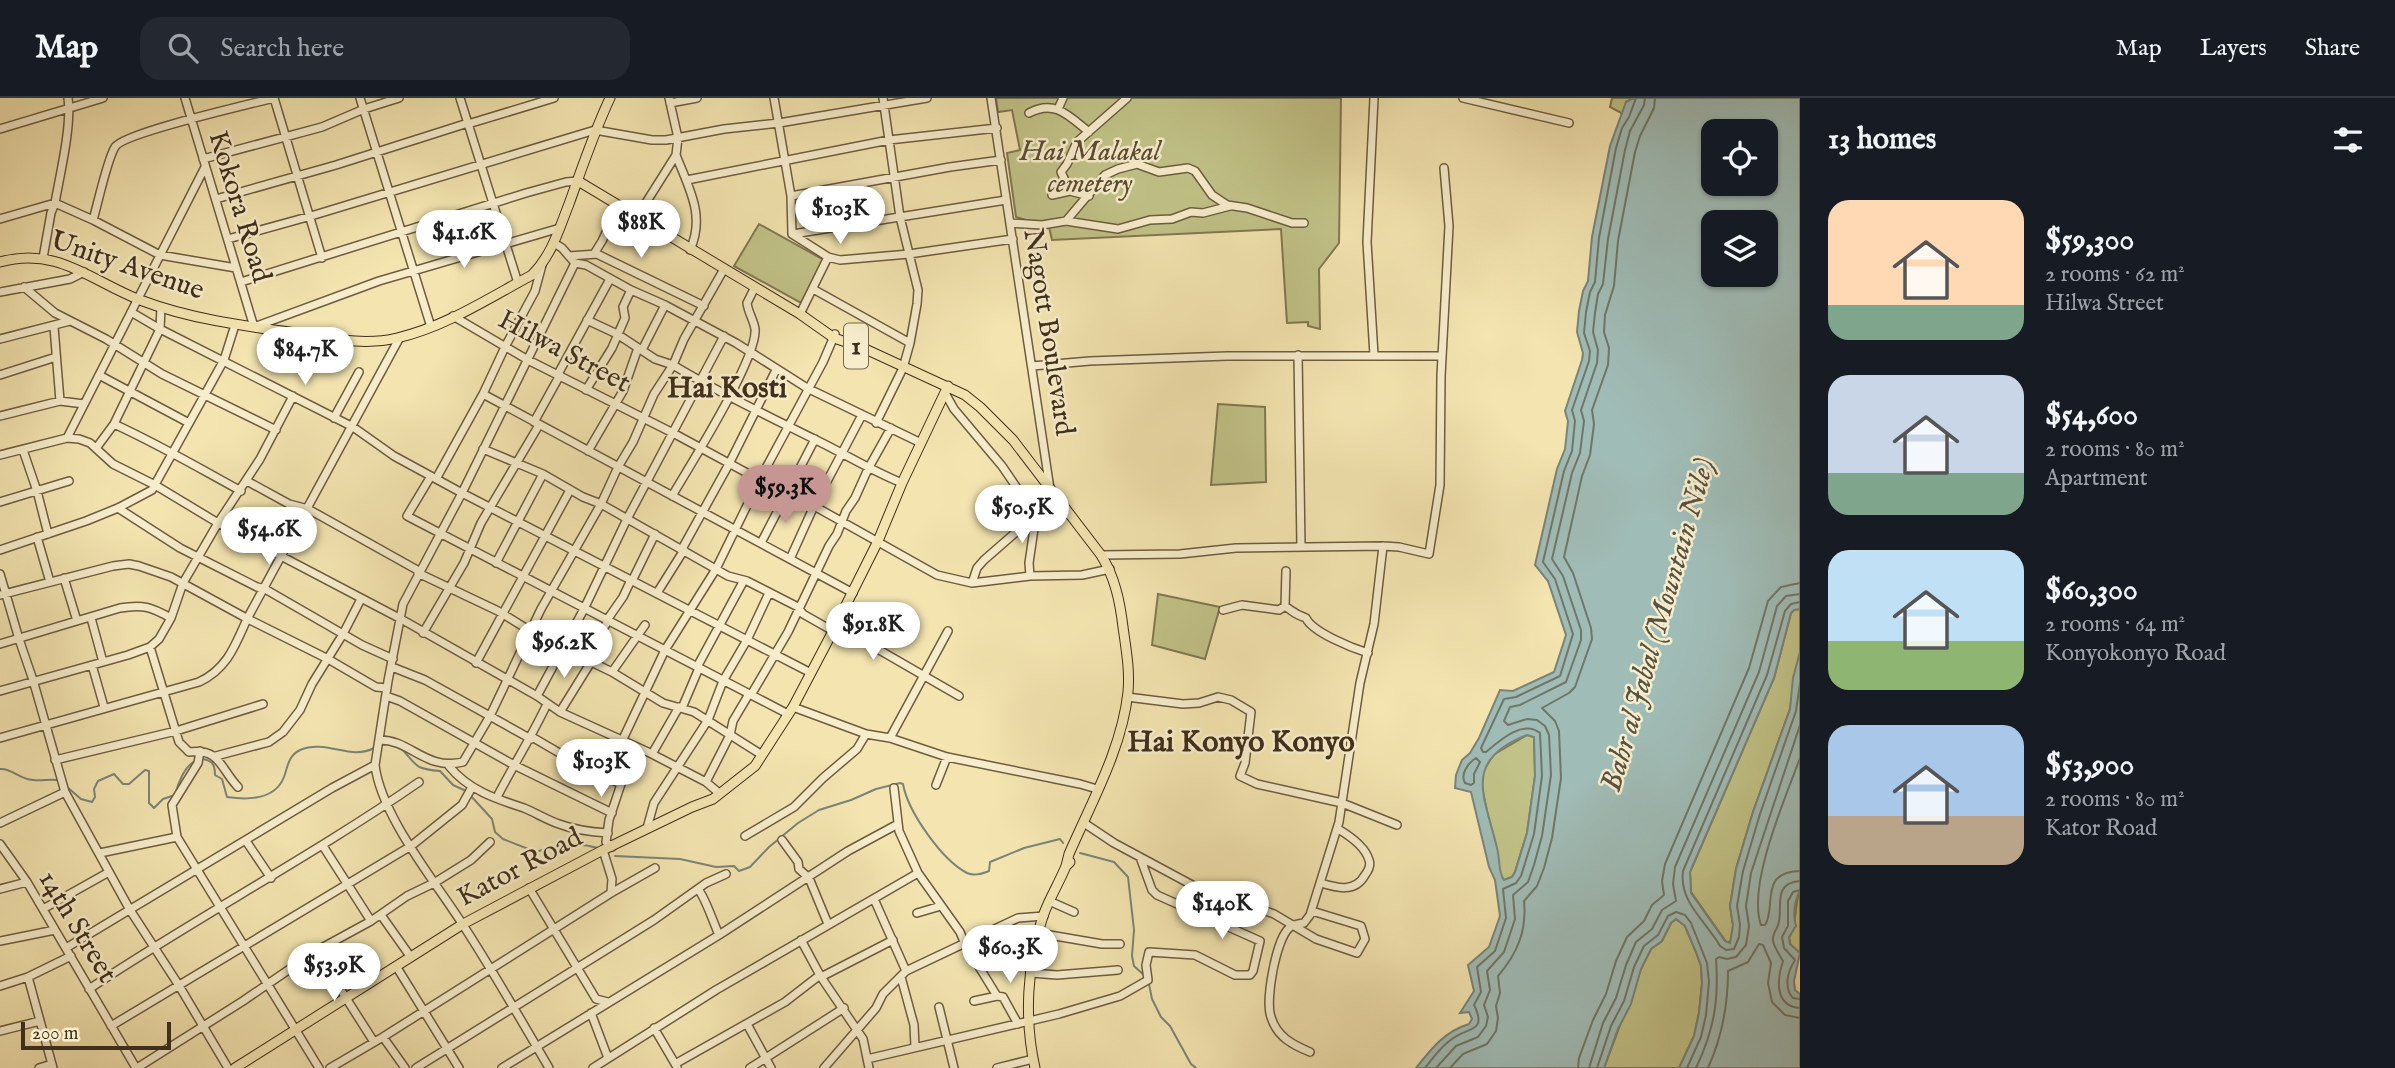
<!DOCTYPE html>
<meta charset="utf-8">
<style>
body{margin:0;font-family:"IM FELL English",serif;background:#242831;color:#f1f3f6;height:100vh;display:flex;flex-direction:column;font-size:26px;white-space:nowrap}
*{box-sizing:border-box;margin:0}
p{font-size:23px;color:#9ea1a6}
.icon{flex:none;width:38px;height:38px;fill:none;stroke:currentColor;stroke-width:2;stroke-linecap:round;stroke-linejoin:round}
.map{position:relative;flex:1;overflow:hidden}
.details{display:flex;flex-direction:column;background:#171b24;width:595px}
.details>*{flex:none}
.controls{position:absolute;left:1701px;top:21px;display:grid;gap:14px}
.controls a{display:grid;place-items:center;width:77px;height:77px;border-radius:14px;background:#171b24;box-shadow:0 2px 5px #0004;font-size:35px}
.scale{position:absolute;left:21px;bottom:18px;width:150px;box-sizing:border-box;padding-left:7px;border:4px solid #402f1b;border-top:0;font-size:19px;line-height:24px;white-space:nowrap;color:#402f1b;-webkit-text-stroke:5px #f7edcc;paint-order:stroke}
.price{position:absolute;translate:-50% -60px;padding:0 16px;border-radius:24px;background:#fff;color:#222;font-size:23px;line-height:46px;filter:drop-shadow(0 2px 4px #0008)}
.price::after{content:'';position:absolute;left:50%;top:42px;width:21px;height:16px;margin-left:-10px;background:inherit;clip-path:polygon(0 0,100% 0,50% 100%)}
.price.selected{background:#c59692;color:#111}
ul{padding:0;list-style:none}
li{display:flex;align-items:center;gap:21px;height:175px;padding:0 28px}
li span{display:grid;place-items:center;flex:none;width:196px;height:140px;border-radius:21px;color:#555}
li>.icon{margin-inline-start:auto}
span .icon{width:84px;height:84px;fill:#fffc;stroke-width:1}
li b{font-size:30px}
h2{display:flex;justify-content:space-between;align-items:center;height:84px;padding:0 28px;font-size:30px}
header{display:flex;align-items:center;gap:42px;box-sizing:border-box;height:98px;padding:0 35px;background:#171b24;border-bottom:2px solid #363941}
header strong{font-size:33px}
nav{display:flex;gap:38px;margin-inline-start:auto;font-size:24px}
.search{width:490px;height:63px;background:#242831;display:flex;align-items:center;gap:18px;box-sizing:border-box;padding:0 24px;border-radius:21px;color:#9ea1a6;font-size:26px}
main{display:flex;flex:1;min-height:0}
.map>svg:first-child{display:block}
</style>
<header>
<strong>Map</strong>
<div class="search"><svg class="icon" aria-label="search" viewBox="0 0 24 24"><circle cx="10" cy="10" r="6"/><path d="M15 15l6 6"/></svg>Search here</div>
<nav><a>Map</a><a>Layers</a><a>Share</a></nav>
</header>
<main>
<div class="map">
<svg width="1800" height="970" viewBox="0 0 1800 970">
<rect width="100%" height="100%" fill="#f3e4b0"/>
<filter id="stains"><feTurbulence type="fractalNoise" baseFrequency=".00286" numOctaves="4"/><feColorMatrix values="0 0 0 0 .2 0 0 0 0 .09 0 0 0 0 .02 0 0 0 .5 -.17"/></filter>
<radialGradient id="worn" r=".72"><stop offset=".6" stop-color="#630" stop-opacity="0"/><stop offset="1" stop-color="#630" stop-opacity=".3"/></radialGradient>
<path fill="#c1c287" stroke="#807851" stroke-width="2" d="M996,0H1341L1339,145L1319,171L1320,231L1308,228V224L1287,225L1281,131L1052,142L1049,129L1016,119L1007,55L1020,52L1012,12L998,14Z
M1612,0H1634L1626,4L1623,16L1610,9Z
M759,126L824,162L801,205L734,168Z
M1218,306L1265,309L1266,384L1211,387Z
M1158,496L1220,509L1205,561L1152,547Z
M1800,511V554L1790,611L1753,714L1736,771L1730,808L1733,827L1732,842L1727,845L1691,794L1690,774L1774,580L1791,515L1794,512Z
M1527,637L1534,639L1535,678L1527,735L1515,774L1512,779L1504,782L1500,777L1480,679L1493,657Z
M1800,792V855L1790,846L1789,839C1797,830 1794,807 1800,792Z
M1676,821L1685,828L1696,854L1701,868L1702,885L1699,915L1694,938L1679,970H1604L1641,871L1651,851L1662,843L1671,825Z"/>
<path fill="#a0bcb6" stroke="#7a8478" stroke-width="2" fill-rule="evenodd" d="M1634,0H1800V511L1794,512L1791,515L1774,580L1690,774L1691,795L1725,843L1730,845L1733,827L1730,808L1736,771L1753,714L1790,611L1793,580L1800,554V792C1795,803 1792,815 1796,828L1789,839L1790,846L1800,855L1794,883L1795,892L1800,896V970H1679L1694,938L1699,915L1702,885L1701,868L1696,854L1685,828L1676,821L1671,825L1662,843L1651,851L1641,871L1631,906L1618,931L1604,970H1416C1431,951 1445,933 1469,926L1472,921L1469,914L1460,915L1474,893L1468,867L1489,849L1500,818L1495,782L1489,769L1471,694L1455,690L1456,677L1462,662L1470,655L1479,640L1500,592L1513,593L1554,574L1566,537L1548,483L1535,467L1557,371L1565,351L1568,323L1565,313L1582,262L1583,255L1577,234L1579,213L1583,193L1588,183L1592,139L1610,48L1626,4ZM1766,33V86H1713V33ZM1766,124V177H1713V124ZM1527,637L1534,639L1535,678L1527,735L1515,774L1512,779L1504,782C1498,775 1500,760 1497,750C1485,698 1461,663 1527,637Z"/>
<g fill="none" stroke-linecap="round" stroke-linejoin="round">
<path stroke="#707668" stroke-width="2" d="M1800,504L1791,506L1785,513L1767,577L1683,773C1679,804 1705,822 1720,848L1726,852L1734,851L1739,839L1740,826L1737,808L1743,773L1760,716L1796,613L1800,585
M1476,660L1480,664L1474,676V685L1471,687L1465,685C1460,676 1468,665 1476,660Z
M1800,660C1785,701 1747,787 1761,827H1765C1777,809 1758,774 1800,773
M1800,783C1771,785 1784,811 1778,827C1776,834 1772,835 1773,843C1775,851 1779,856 1783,863C1777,881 1774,908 1800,910
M1800,792L1793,794L1788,803V828L1782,839L1784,850L1795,862C1788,873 1783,889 1793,900L1800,901
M1425,970C1433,960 1441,948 1452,941C1467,929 1488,935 1474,907L1481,894L1477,869L1495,853L1506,820L1503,791L1516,785L1521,778L1534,736L1542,678L1540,635C1523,621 1499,643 1486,654H1483L1481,650L1504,601L1516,599L1560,578L1573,536L1555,481L1543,464L1564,373L1572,353L1575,323L1572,312L1589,263L1590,253L1584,235L1586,214L1590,194L1595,184L1599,140L1616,50L1622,30L1629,19L1636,0
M1436,970L1456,948L1478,939L1486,928L1488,919L1484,907L1490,892L1487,873L1504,854L1515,821L1513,797L1528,784L1534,767L1542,738L1551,677L1549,637L1545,628L1537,622L1527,621L1508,627L1504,623L1510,609L1520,607L1566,584L1581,542V532L1563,478L1552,461L1572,375L1580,355L1584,323L1581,312L1597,265L1598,252L1593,234L1595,215L1598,196L1603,186L1608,141L1625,52L1630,33L1644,7L1645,0
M1450,970L1463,956L1487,946L1496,933L1498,920L1496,908L1500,895L1498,878C1517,856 1527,833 1524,803L1537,788L1544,770L1552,740L1561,680L1559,633L1555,623L1542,610L1569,595L1575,589L1592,541L1591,530L1573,475L1564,459L1582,378L1590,357L1594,326L1592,312L1608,267L1609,250L1604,234L1605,217L1614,188L1618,143L1635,54L1640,38L1654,10L1655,0
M1578,970L1579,960L1593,922L1606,896L1616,863L1627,839L1644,823L1652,807L1664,797L1662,783L1665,766L1749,570L1768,503L1781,489L1800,485
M1589,970L1603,925L1616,900L1626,867L1636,844L1652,831L1662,812L1676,803L1673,786L1675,769L1759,574L1777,508L1786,498L1800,496
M1597,970L1611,928L1624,903L1634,869L1644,848L1658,837L1668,818L1676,814L1685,817L1691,825L1707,865L1709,884L1706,917L1701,939L1687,970
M1696,970C1714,932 1719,903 1716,861L1719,859L1727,861L1736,859L1746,847L1749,828L1746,808L1751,775L1800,627
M1708,970C1722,939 1728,908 1728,873L1748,864L1759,846L1763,847L1771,865L1768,885L1772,904L1785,917L1800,920"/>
<path stroke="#7a8478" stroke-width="2" d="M402,651C417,668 415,671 440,673L453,687L466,693
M201,661C212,662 215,666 215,677L222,681L227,699C247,702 275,702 284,679C288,668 288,658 300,652C327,641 350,663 374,650
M0,671C12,670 19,681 33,682C41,683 49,681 57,682
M67,689L81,701L92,704L95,699L94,691L98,683L114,676L123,686H129L145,672L149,673V705L154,710L163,701L175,697C178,685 185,667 196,663
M470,697L492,721L495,734L503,741L536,754C556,747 577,744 598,750
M1080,755L1114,764L1128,779L1134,832L1132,858L1134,868L1145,878
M615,758L680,761L716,769L734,768L739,773L750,769L769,749L798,725L819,712L851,702L876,691L900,685L903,686C908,714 942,762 967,775C974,778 982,776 989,773L990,764L1024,750L1060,741L1063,745
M1149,886L1152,901L1161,919L1170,928L1191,966L1196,970"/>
<g stroke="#6d5c40" stroke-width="10">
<path id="minor" d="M185,0L254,229L379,183L560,130
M274,0L322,160
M360,0L431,229
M460,0L518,185
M774,0L791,98L792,136L828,159L840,162L909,156L1013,141
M883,0L900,119L918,192L917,206L910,245
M991,0L1050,391
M1463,0L1569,25
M670,5L697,0
M1058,11L1063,0
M1029,15C1055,1 1069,18 1089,34
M468,26L554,0
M0,31L103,0
M676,57C688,89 706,117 690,152
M203,61L322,29L364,11L399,0
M687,82L889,42L997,30
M1070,93L1061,74L1067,66L1077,44L1127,0
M1052,97L1070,93L1089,98
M791,98L950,69L1001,62
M216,101L336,67L468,25
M637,119L676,57L678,40L669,0
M0,121L55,105L93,122L160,157L236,170
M93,122C98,105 107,62 115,49C123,35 251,6 274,0
M1066,123L1118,131L1150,122L1172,121L1191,114L1203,115L1230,108
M1010,125L1042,127L1066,123L1105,77L1118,71L1137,66L1159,74L1188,70L1195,73L1212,97L1227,107L1247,110L1292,125H1304
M793,136L1006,102
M228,141L311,118L595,32L652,42H666L724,31L779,25L927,0
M594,156L602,143L619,108
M569,158L597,156L704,208
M43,160L51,115L55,105C60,76 72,27 68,0
M575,165L586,167L631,192L665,207L736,245L807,290L921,345
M241,184L526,95L566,84L578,83
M24,189L55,215L106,241L162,276L276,332
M813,191L910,245L903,270L876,325
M0,194L70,181L84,174
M131,214L160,231L353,329L394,358L462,395L811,575
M800,216L828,159
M453,218L528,262L673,335L786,396L814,408L937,477L972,485L1030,478L1082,477L1110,471
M587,222L617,236L655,261L673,267C719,295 768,318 816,342C845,356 872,373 902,385
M54,229L60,303
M0,241L70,223
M642,252L665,207
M1298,257L1301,449
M1374,257L1367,144L1374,0
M1032,268L1090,263L1227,258H1442
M558,276L610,181
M0,277L56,259
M99,277L189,325
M586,292L612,250L625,220L623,209L631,192
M945,295L954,311L1002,368L1017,390L1041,415
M483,296L853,495
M0,318L60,303L84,306
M334,320L359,274
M534,324L560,277
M114,326C158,346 199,370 241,393
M67,340L205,69
M97,349L114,326L160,231L161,209
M483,351L543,376L583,399L601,406L728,478L747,483L798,509L803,516L833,533
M23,352L37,393L48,436
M588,353L623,293L638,250
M0,357L67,340L79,341L90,345L113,366L155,387L218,425L401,521L537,598L560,614L648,654L706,684L719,695
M431,378L407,418L788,616
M436,381L483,296L505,249L535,193L542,167
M247,383L289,406L308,411L419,473
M672,398C689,369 758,260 755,231C754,223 748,214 747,205L754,191
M0,404L69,383
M118,410L180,450L257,489L265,491L362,547L393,561
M37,439L50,484
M761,445L815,341
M682,451L729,366L776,272
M0,452L86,423L118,410L152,392L224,262L235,227
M1101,457L1180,456L1236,450L1383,448L1399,449L1429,456L1440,387L1441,278L1449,128L1444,70
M790,461L814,408L862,317
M496,465L543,376
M1286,473L1285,508C1295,515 1294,516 1306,520C1312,534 1352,550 1368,555
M418,475L498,513L540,539L612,574L663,605L694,614L762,657
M0,476L19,541L33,582L65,694L130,812L178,886L228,970
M1030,478L1029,465L1036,417
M64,480L77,523
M632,483L655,436
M972,485L977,470L984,462L1015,435L1058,401
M657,495L684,452
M0,497L113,468L129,466L139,468L171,479L248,521L328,561L376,589L387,590
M1223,512L1242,507L1279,512L1285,508
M91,520L103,564
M607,522L623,499L631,482
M836,527L959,598
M423,535L464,465L481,425L539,327
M0,546L120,510C143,506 151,509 171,520
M150,549L179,644L189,654C220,650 220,670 238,689
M585,560L608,523
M476,565L570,392
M92,567L104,609
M392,569L425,582L531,641
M697,569L743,484
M612,574L645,527
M0,593L128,557L150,549L159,541L171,520L183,485L218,425L260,361L293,298
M751,597L788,534L829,448L837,436L846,413L855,400L868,371L891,330
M386,598L400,603L514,667L612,715
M537,598L584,511L627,421L724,238
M1127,599L1183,606L1199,605L1218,599L1231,602L1251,614L1245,665L1240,678L1257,686L1342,705L1397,727
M793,609L866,636L890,640L947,659L1080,686L1097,691
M682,610L699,570
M560,614L591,564
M532,639L587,671L621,686
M0,640L199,584C227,571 235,548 247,521L400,239
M890,640L948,533
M379,642C410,641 425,673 463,664L490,618L541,511L601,406L618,369L633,344L654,296L673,267L684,241L724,171
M622,643L665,552L716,471L760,381L823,264L835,236
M200,653L198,665L172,707L177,739L319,970
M652,656L679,609
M216,658L269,644L283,634L300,612L312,586L343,536L361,501
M55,662L176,633L263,606
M449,668C468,692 496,701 524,710C536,715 547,722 559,726C575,732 590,734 608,735
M706,684L730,637L733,623L749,596
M936,687L947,659
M894,690L899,733L918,775L960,834L965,846L997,898L1003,899L1018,926
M497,699C513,668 532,638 547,606
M0,725L65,694
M1084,725L1114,745L1194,788L1274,816L1316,841L1357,855L1365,841L1361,828L1312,813
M647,730L654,705L708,622L723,583L747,542L769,495
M745,738L794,709L823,680L857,651L866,636
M782,742L798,764L799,771L809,780L828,826
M246,743L271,780
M0,746L27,784L136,970
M323,748L371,823
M612,749L606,744L609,722L621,686L641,651
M603,752L612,781L611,795
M100,755L177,739
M1321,785C1337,790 1355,795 1365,777C1368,773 1371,767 1369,762C1365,748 1350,738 1338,731
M529,790L596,901L608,904
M0,791L27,784
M698,791C706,801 713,824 719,837
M874,801L906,873
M1049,803L1074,814
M43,811L109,774
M917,815L941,808
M381,817L410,858
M1038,835L1102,846H1120
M801,842L821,879L863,941L869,970
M0,843L55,832
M66,850L332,690L375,667
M316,853L374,944
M396,868L459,970
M1031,875L1057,877L1118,872
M28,879L53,970
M821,879L893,842
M901,879L914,927L915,949
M0,888L28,879L71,858
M89,891C197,819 312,758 419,684
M974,903L997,898
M939,909L954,970
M591,915L608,960
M747,926L771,970
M111,928L411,748L462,707L472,689
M654,930L677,969
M0,933L40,923
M383,939L405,970
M1310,954C1293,947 1277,939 1271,919C1265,902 1276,842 1289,830C1293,826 1299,826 1304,825L1310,817L1339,724L1360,585L1374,526L1383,448
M867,961L1059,916L1120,898L1148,882L1146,867L1149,854L1195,857L1235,877H1250L1253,873L1260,843L1157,797L1152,792L1140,759
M675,966L785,904L820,877
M39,970L52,966
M137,970L243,903L316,853L371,823L407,798L434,785L471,762L490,744
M330,970L383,939L611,795L655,770
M416,970L654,822L706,785L726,776
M502,970L719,837L848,753L898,726
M549,970C521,922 493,873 463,827C435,783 381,718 375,667L388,583L403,506L462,395L575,165L562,150L554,145
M593,970L716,892L918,775
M750,970L844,910
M824,970L876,910L883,896L906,873L1018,820L1044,818
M997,970L1033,961"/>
</g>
<g stroke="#402f1b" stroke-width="11">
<path id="major" d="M578,83L800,216L834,240L861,249L965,297L980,309L1013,342L1101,457C1115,479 1120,504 1123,529C1126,551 1130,572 1128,594C1122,651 1091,705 1069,756L1066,768
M0,164C57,148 91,183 140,202C190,221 244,228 296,235C330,240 364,248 397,240C445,229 489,200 532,177C552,157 559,131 569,106C582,70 594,34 610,0
M235,970L463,826L603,752L692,709L713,701L755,668L793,609L833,533L878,443L902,385L948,288
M1035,970C1024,921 1027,866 1043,818C1049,801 1059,785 1066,768L1070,764"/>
</g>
<use href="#minor" stroke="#f7edcc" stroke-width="7"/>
<use href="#major" stroke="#f3e4b0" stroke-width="9"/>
</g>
<g text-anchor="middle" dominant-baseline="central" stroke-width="5" stroke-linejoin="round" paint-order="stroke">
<rect fill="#f7edcc" stroke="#776850" stroke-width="2" x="844" y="225.5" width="24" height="45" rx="5"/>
<g font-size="26" font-weight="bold" fill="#402f1b">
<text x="856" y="248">1</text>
</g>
<g font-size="28" font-style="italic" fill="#5a4c31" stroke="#f7edcc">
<text x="1090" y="54">Hai Malakal<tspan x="1090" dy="32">cemetery</tspan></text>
</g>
<g font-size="28" fill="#402f1b" stroke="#f7edcc">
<text transform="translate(239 109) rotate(73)">Kokora Road</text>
<text transform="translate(127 168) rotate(19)">Unity Avenue</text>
<text transform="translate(1048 234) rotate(81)">Nagott Boulevard</text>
<text transform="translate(564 254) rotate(28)">Hilwa Street</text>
<text transform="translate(520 770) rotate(-28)">Kator Road</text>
<text transform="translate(77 829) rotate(59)">14th Street</text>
</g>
<g font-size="30" font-weight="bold" fill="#402f1b" stroke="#f7edcc">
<text x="727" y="291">Hai Kosti</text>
<text x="1241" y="645">Hai Konyo Konyo</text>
</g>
<g font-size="30" font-style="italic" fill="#585242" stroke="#f7edcc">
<text transform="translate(1659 527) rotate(-74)">Bahr al Jabal (Mountain Nile)</text>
</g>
</g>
<rect width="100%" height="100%" filter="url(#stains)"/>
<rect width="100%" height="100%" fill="url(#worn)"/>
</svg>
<div class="controls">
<a><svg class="icon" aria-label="locate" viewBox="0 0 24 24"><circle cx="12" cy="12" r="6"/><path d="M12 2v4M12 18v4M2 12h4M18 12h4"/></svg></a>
<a><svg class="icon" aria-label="layers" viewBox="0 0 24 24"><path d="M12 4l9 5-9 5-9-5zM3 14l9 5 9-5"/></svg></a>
</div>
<div class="scale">200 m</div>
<b class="price" style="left:840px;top:148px">$103K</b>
<b class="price" style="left:641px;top:162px">$88K</b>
<b class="price" style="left:464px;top:172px">$41.6K</b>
<b class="price" style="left:305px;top:289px">$84.7K</b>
<b class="price selected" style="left:785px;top:427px">$59.3K</b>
<b class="price" style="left:1022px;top:447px">$50.5K</b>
<b class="price" style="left:269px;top:469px">$54.6K</b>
<b class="price" style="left:873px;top:564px">$91.8K</b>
<b class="price" style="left:564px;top:582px">$96.2K</b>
<b class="price" style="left:601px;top:701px">$103K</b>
<b class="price" style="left:1222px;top:843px">$140K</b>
<b class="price" style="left:1010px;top:887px">$60.3K</b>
<b class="price" style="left:334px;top:905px">$53.9K</b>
</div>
<section class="details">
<h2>13 homes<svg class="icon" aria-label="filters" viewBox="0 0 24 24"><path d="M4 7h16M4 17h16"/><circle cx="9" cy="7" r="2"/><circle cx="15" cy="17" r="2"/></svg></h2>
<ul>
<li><span style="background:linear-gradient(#ffd9b3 75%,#7fa58c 0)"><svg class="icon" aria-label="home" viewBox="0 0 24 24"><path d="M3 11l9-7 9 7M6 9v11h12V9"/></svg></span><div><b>$59,300</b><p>2 rooms · 62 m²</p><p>Hilwa Street</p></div></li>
<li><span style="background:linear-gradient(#c9d6e8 70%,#7fa58c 0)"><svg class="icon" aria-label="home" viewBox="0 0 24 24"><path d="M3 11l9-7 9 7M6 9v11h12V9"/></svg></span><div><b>$54,600</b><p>2 rooms · 80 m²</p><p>Apartment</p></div></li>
<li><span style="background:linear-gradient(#bfe0f5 65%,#8fb573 0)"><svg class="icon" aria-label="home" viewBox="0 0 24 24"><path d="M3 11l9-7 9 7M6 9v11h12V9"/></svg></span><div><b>$60,300</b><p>2 rooms · 64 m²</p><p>Konyokonyo Road</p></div></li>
<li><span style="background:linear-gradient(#a9c7e8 65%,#b9a48a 0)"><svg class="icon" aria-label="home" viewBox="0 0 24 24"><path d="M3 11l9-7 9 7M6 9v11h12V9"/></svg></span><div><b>$53,900</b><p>2 rooms · 80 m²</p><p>Kator Road</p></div></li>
</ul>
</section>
</main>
